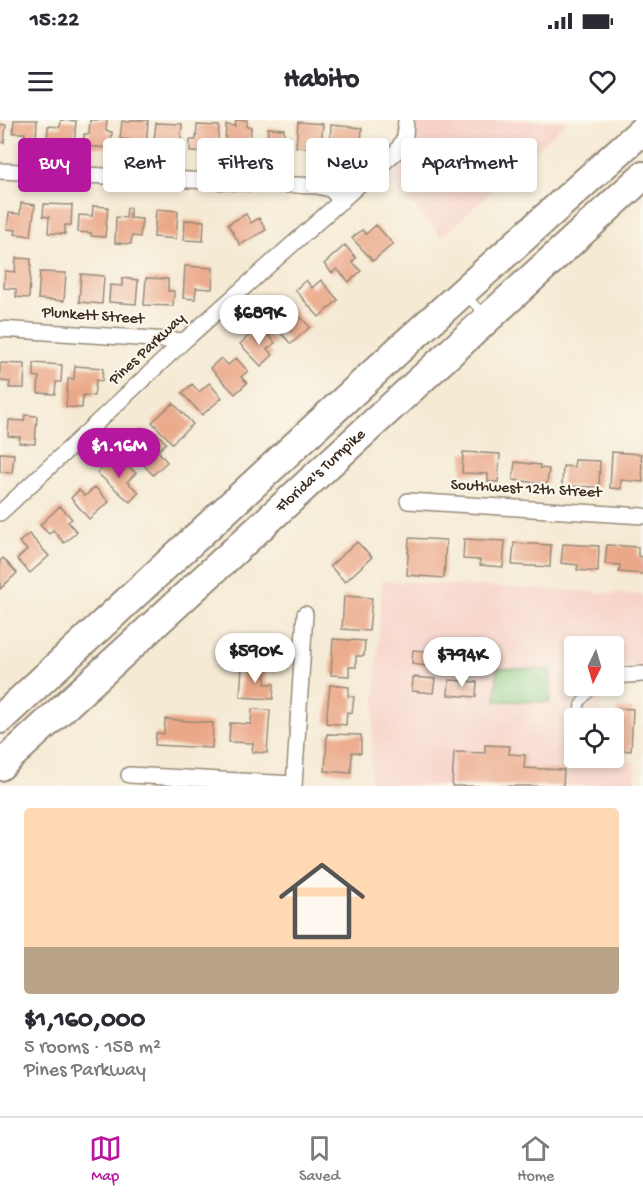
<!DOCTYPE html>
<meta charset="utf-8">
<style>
body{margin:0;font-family:"Gochi Hand",sans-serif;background:#f7f7f7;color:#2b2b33;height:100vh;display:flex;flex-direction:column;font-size:22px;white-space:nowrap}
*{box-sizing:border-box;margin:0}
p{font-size:20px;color:#7c7c81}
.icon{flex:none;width:33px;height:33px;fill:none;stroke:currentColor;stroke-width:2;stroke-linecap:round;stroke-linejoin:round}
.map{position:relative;height:666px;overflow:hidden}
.drawer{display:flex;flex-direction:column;background:#fff;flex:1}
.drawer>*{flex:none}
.hud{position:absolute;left:18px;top:18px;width:608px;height:54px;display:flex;gap:12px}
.needle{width:39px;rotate:185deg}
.fabs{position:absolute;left:564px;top:516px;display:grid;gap:12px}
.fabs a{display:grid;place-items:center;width:60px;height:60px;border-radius:6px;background:#fff;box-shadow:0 3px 9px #0003;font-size:30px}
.price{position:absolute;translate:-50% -51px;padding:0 14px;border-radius:21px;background:#fff;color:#222;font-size:20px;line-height:39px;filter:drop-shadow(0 2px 3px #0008)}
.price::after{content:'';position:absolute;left:50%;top:36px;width:18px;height:14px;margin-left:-9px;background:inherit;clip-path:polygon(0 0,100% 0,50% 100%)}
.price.active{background:#b5179e;color:#fff}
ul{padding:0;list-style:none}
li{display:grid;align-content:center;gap:12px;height:318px;padding:0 24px}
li+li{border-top:2px solid #e1e1e2}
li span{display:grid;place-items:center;height:186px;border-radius:6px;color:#555}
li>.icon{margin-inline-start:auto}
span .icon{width:108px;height:108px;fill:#fffc;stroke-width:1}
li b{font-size:26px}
.chip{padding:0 21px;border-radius:6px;background:#fff;box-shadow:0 3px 9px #0003;font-size:21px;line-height:54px}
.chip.active{background:#b5179e;color:#fff}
.status{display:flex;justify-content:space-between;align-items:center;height:42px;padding:0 30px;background:#fff;direction:ltr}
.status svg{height:16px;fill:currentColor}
header{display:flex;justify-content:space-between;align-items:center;height:78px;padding:0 24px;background:#fff;font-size:27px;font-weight:700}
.menu{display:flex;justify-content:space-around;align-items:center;height:84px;border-top:2px solid #e1e1e2;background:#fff;font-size:16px;color:#7c7c81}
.menu a{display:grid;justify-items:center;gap:3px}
.menu .active{color:#b5179e}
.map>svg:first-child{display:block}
</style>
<div class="status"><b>15:22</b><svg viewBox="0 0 49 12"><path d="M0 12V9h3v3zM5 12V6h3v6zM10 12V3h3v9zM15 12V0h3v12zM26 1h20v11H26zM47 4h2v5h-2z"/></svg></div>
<header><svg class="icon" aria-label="menu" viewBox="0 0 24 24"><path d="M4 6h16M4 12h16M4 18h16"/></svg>Habito<svg class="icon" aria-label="heart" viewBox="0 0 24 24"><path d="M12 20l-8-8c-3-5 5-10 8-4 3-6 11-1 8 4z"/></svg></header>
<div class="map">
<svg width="643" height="666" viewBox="0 0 643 666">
<rect width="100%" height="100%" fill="#fbf7ec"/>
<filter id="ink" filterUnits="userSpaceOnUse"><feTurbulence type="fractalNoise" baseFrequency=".0167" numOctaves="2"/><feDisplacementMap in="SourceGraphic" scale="12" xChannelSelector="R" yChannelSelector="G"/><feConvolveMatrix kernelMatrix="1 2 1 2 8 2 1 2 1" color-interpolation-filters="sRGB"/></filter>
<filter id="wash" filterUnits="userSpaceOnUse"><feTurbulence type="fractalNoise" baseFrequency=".008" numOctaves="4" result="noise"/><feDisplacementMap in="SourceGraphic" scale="24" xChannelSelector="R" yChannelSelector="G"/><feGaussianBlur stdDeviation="1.35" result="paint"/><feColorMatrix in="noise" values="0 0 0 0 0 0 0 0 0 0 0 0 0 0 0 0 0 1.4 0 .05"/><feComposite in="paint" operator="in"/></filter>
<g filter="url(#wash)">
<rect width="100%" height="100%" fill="#f5ead4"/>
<path fill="#f7d1c7" d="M417,0H568L442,117L390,60L416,27Z
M382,461L643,475L642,547L614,545V526H574V566H594L600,574L599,598H574V638H597L636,642L635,666H370Z"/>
<path fill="#89cb84" stroke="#627a51" stroke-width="1.5" d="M497,548L551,550L550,582L496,581Z"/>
<g id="blocks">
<path fill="#eba889" d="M14,0H37L36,22H24L25,13H13Z
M61,0L76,1L74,25L47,23L48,6L60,7Z
M90,0H107L106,11L112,12L111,28L83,26L84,14H89Z
M131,0H148L146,30L130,29L131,20L120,19L122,1L130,2Z
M236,0H247V7H251L250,35H238V24H225L226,5L235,6Z
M298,2L323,4L320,38H308L309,28L296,27Z
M156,3L182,4L180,31H167L168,21L154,20Z
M0,4L6,5L4,23L0,22Z
M197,5L219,6L217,33L190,32V20H196Z
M331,5L362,8L361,22L357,21L356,31L348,30L347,36L336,35L337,21H330Z
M268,8L284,9V16H290L289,37L260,35L261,23L267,24Z
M21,83L35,85L31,116L15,114L16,110L7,109L9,93L20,94Z
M44,84L72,85L71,105H65V114L48,113L49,97L43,96Z
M93,86L108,87L105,117L91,116V113L78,112L79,95L92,96Z
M127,88H130V98L142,99L140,117L132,116L131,124L115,123L116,97L126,98Z
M156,89L178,91L176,119L154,117Z
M246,94L251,103L259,98L266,110L240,125L228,104Z
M185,100L204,101L203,121L184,120Z
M376,105L393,124L373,141L352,118L362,110L366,114Z
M345,125L356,138L352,142L361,151L349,162L337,149L332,153L324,144Z
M16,138L31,139L29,178L16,177V169L4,168L5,151L15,152Z
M185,146L213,148L212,169L196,168L195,179L183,178Z
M40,152L66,153L64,181L38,179Z
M81,154L104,156L102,184L79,182Z
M122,158L138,160L136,184L109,182L110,165L122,166Z
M146,158L168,159V171H174L173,186L144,185Z
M306,160L312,168L321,160L338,180L319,197L295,170Z
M277,187L284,194L291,188L310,207L291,224L266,197Z
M260,206L275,223L267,229L273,235L261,246L240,224Z
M221,238L228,245L236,238L248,251L241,257L247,263L235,274L210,248Z
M0,243L25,244L24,268H9L10,262L0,261Z
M34,243L62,245L61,262H56L55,274L38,273L39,257L34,256Z
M75,246L103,248L102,261L96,260L94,276L83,275L82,288L66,287L68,259H74Z
M209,263L222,278L202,295L182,273L192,264L199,272Z
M173,283L193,304L172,323L152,302Z
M25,295L37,296L35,324L19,323L20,317L8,316L9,300L24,301Z
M143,309L152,318L157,313L166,323L158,331L167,342L153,355L125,325Z
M463,332L500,334L498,362H488V354L462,353Z
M612,332L641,334L643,362L621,360V369L610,368Z
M0,333L14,334L12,353L0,352Z
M575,340L600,341L599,367L562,366L563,346L574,347Z
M108,341L118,350L124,343L136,353L127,362L139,372L130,382L97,353Z
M515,342L540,345V348L549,349L547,364L513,360Z
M95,367L109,382L89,399L71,378L79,370L85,376Z
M60,386L72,399L68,402L77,412L64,423L53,410L49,414L40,405Z
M29,414L49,436L30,453L17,439L27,430L19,422Z
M409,418L446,420L444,458L407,455Z
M464,419L505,421L503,447L480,445V440L463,439Z
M357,422L372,437L345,462L330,446Z
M514,423L551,425L550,447L512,445Z
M563,424L599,426L598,452L577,450L578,445L561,443Z
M607,425L638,427V436L643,437V454L619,452L620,445L605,444Z
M3,438L17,453L0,469V441Z
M344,476L372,478L369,511L342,509Z
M333,519L365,521L364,536H356V547H349V556L331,555Z
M413,530L435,532L434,547L412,544Z
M450,536L478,537L477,551L449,550Z
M242,546L266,548L265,564H274L273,579L240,577Z
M413,557L435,559L433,573L412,571Z
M449,560L477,562L476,577L448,575Z
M330,565L349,567L348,576L354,577L352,593L347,592L346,605L326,603Z
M617,588L633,589L631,631L614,630Z
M252,589L270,590L267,633L252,632L253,623L229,622L230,603L251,604Z
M165,599L213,603L212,628L155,625L156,613L164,614Z
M327,614L361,615V633L352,632L351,653L325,651Z
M485,625L510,626L509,634L525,635L524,648L564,650L563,666H452L454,632L485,633Z"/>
</g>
</g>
<g filter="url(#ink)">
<use href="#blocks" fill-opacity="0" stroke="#988a79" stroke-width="1.5"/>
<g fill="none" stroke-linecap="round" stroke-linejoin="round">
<g stroke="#988a79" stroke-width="10">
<path id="service" d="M466,176L485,195
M576,598L581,582L596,566
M572,639L574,606"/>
</g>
<g stroke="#988a79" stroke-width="18">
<path id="minor" d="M0,51L317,66L330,69L342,81
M0,209L184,221
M408,381L643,396
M0,393L184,221L397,31L405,17L406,0
M614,556L643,554
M129,655L294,664
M294,666L305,494"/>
</g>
<g stroke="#988a79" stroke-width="32">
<g id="motorway">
<path d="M0,599L404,225L643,10"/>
<path id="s1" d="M0,646L643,56"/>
</g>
</g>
<use href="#service" stroke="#fff" stroke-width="8"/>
<use href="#minor" stroke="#fff" stroke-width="15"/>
<use href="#motorway" stroke="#fff" stroke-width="28"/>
</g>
</g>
<g text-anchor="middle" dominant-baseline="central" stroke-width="4.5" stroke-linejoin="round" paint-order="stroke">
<g font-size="16" fill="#3b2a1e" stroke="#fbf7ec">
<text transform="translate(93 197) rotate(4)">Plunkett Street</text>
<text transform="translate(148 230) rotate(-43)">Pines Parkway</text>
<text stroke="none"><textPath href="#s1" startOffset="436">Florida's Turnpike</textPath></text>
<text transform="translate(526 370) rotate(3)">Southwest 12th Street</text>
</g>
</g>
</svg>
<div class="fabs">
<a><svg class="needle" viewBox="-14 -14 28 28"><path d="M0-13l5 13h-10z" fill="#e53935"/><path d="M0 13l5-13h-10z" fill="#7c7c81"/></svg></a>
<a><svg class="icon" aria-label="locate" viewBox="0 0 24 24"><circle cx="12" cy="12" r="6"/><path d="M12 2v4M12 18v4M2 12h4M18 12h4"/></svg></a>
</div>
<b class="price" style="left:259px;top:226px">$689K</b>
<b class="price active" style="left:119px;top:359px">$1.16M</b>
<b class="price" style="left:255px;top:564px">$590K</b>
<b class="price" style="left:462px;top:568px">$794K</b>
<div class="hud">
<a class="chip active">Buy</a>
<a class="chip">Rent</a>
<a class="chip">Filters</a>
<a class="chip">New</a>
<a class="chip">Apartment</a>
</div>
</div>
<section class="drawer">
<ul>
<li><span style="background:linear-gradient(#ffd9b3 75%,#b9a48a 0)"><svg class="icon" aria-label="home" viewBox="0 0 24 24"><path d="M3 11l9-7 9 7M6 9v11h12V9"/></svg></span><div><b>$1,160,000</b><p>5 rooms · 158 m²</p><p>Pines Parkway</p></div></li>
</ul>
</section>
<nav class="menu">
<a class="active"><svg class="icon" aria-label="map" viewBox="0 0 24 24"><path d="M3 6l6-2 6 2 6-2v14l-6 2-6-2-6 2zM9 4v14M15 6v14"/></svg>Map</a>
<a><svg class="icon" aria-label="saved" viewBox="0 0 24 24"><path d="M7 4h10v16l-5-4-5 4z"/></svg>Saved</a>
<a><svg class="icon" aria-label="home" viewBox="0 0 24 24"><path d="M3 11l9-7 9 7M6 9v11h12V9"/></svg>Home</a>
</nav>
